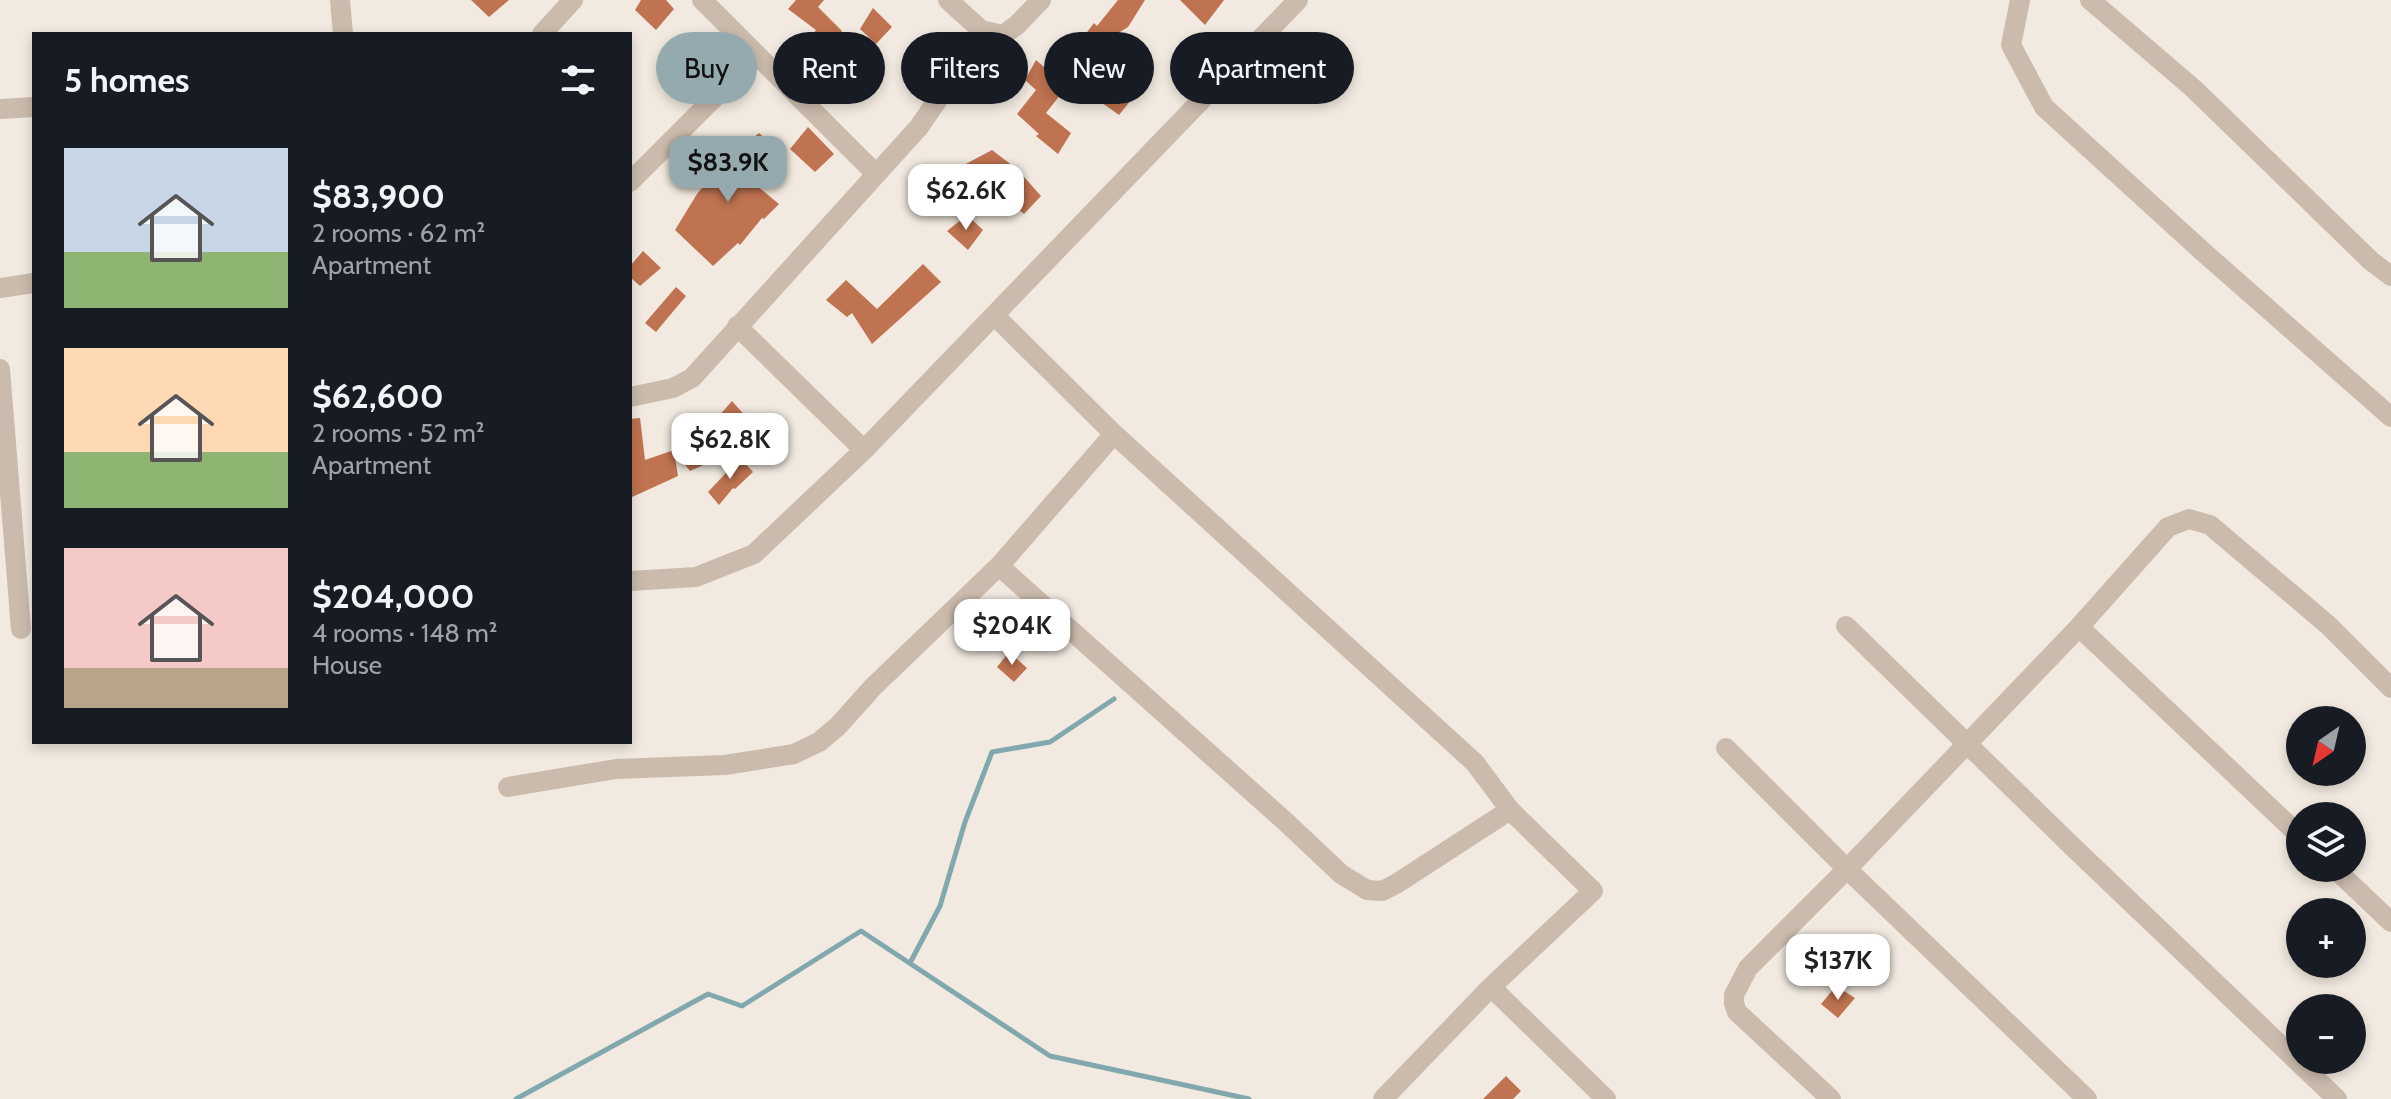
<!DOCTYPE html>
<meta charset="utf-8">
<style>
body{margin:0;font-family:Cabin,sans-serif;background:#242831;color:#f1f3f6;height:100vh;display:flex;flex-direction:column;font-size:30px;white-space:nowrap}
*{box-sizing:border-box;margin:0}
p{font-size:26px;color:#9ea1a6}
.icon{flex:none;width:44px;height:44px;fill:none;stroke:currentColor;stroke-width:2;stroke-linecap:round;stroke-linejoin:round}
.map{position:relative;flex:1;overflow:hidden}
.drawer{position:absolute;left:32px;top:32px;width:600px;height:712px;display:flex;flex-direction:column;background:#171b24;border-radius:0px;box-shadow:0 4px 12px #0003}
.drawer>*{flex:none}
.hud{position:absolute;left:656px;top:32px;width:760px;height:72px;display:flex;gap:16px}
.needle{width:52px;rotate:214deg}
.tools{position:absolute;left:2286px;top:706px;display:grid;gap:16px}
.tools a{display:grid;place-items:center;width:80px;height:80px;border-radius:50%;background:#171b24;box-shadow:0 4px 12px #0003;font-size:40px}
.price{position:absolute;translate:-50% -68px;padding:0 18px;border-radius:16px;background:#fff;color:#222;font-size:26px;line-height:52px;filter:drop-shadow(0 2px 4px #0008)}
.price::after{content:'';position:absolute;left:50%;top:48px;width:24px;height:18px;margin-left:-12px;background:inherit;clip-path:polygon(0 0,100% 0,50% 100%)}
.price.active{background:#94aaae;color:#111}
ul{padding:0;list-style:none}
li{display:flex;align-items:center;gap:24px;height:200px;padding:0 32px}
li span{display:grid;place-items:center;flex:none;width:224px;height:160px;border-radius:0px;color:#555}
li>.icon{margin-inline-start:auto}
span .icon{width:96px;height:96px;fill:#fffc;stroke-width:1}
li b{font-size:34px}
h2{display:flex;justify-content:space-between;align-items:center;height:96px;padding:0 32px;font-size:34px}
.tag{padding:0 28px;border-radius:36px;background:#171b24;box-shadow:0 4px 12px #0003;font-size:28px;line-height:72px}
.tag.active{background:#94aaae;color:#111}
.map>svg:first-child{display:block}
</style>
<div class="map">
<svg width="2391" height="1099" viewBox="0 0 2391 1099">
<rect width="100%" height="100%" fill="#f2eae0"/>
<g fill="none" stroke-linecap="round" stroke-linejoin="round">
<path stroke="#80a8ad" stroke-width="5" d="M910,963L940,906L965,822L992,752L1050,742L1114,699
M516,1099L708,994L742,1006L861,931L1050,1056L1249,1099"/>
</g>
<path fill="#bf7350" d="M471,0H509L489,17Z
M641,0H666L674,9L656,30L635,10Z
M796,0H824L818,7L842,31L829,47L812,35L816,30L788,9Z
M1118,0H1145L1128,27L1115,35L1138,66L1118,89L1131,100L1119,115L1071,81L1046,113L1071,133L1058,154L1036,136L1039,134L1017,114L1036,90L1025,80L1036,60L1053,75L1073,47L1075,48L1094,23L1097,26Z
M1180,0H1224L1205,25Z
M873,8L892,27L876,44L860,29Z
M808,127L834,154L815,172L790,149Z
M759,133L777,150L745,176L779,204L764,219L762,218L740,245L738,243L713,266L675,230L697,194L728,157L730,158Z
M992,150L1017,169L1041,196L1024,214L982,179L963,189L947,174Z
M967,215L983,230L968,250L947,231Z
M643,251L661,268L640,286L630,277V266Z
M923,264L941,282L872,344L852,313L847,317L826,300L846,280L877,309Z
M676,287L686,296L656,332L645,323Z
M732,401L749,420L735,436L717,418Z
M640,418L645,460L674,450L678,476L630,498V419Z
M701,440L710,462L690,471L675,452Z
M740,458L753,472L735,489L733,488L719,505L708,492Z
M1009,652L1027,668L1014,682L997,667Z
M1836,986L1855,998L1838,1018L1821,1004Z
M1506,1076L1521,1091L1513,1099H1483Z"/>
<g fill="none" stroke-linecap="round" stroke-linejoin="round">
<path stroke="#cabbac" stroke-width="20" d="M340,0L343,34
M702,0L875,173
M948,0L981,30
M2020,0L2011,45L2044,107L2201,250L2391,417
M2090,0L2194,89L2371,261L2391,276
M542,34L573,0
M0,109L34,107
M630,182L756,56
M0,288L34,283
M994,315L1114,434L1475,763L1510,810L1593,891L1491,987L1383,1099
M737,326L864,450
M0,369L21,629
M630,397L673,388L692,378L919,127L945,89L981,30L1003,35L1017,25L1041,0
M999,566L1288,824L1341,874L1367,890L1382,891L1396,884L1510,810
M630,581L696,577L754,554L864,450L1298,0
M1846,626L2074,848L2337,1099
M2079,627L2300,836
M1726,748L1847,869L2087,1099
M508,787L616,769L725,765L794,754L819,742L838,726L873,687L999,566L1114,434
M2334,868L2391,922
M1491,987L1606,1099
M1831,1099L1737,1012L1734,1003V995L1748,968L1847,869L2079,627L2168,527L2189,519L2210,525L2328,625L2391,688"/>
</g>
</svg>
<div class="tools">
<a><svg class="needle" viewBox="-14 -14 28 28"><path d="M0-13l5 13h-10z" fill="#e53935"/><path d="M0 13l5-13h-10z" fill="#9ea1a6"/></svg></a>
<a><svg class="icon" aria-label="layers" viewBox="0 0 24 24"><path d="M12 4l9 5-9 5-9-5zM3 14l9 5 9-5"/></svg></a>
<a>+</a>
<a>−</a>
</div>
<b class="price active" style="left:728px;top:204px">$83.9K</b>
<b class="price" style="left:966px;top:232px">$62.6K</b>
<b class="price" style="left:730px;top:481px">$62.8K</b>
<b class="price" style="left:1012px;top:667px">$204K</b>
<b class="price" style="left:1838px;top:1002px">$137K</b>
<div class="hud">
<a class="tag active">Buy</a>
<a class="tag">Rent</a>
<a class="tag">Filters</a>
<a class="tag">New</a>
<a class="tag">Apartment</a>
</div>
<section class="drawer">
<h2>5 homes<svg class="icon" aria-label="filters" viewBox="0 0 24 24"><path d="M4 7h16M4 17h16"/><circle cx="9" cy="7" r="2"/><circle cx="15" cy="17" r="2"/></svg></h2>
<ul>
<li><span style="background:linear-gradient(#c9d6e8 65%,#8fb573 0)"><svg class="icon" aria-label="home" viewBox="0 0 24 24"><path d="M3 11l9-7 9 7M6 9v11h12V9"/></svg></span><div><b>$83,900</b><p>2 rooms · 62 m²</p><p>Apartment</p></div></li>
<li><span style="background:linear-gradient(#ffd9b3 65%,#8fb573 0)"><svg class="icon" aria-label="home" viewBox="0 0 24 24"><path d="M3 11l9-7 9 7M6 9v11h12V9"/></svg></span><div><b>$62,600</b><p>2 rooms · 52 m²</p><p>Apartment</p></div></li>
<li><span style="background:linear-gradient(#f6c9c9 75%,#b9a48a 0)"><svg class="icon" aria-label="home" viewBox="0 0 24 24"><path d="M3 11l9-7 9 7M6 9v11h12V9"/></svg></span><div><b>$204,000</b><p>4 rooms · 148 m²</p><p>House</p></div></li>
</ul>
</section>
</div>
